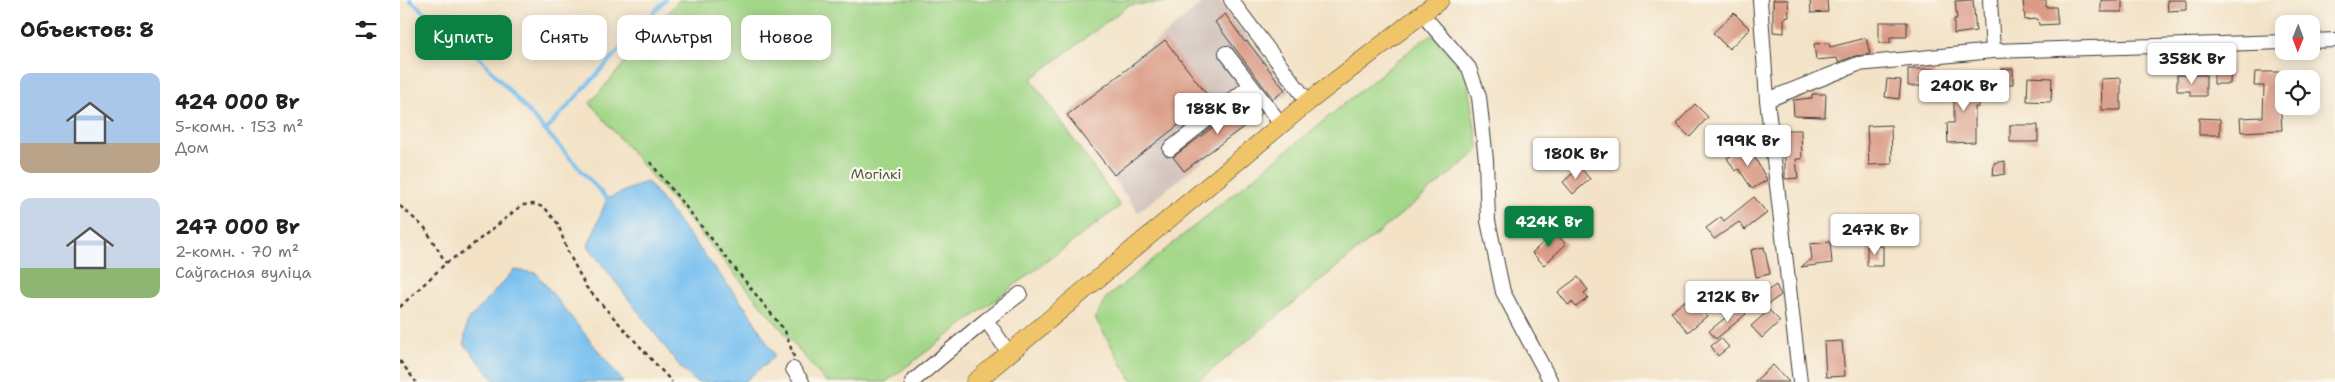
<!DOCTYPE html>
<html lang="ru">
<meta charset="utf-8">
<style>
body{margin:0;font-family:"Shantell Sans",sans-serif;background:#f6f6f6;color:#202124;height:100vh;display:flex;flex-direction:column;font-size:19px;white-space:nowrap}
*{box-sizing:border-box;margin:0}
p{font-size:16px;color:#757577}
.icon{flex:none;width:28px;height:28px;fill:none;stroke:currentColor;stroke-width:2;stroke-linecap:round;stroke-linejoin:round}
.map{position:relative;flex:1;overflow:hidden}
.sheet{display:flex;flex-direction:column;background:#fff;width:400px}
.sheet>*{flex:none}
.guide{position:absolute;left:15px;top:15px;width:475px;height:45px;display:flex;gap:10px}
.needle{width:32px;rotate:181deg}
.tools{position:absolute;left:1875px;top:15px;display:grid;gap:10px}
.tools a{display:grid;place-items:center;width:45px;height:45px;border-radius:10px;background:#fff;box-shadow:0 2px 12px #0003;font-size:25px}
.price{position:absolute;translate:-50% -42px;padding:0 11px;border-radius:5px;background:#fff;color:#222;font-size:16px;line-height:32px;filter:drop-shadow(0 1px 2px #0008)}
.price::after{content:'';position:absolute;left:50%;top:30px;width:15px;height:11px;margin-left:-8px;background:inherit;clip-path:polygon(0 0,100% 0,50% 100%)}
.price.on{background:#0b8043;color:#fff}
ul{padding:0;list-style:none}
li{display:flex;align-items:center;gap:15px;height:125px;padding:0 20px}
li span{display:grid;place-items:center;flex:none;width:140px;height:100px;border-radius:10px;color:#555}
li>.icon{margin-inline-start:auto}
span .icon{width:60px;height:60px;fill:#fffc;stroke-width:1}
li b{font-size:21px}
h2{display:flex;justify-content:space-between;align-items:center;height:60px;padding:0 20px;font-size:21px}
.pill{padding:0 18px;border-radius:10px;background:#fff;box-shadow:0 2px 12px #0003;font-size:18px;line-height:45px}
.pill.on{background:#0b8043;color:#fff}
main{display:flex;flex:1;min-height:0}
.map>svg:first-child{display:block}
</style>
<main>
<section class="sheet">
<h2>Объектов: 8<svg class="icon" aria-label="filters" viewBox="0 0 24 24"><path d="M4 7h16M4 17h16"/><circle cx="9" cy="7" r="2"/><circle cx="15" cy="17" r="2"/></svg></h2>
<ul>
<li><span style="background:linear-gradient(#a9c7e8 70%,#b9a48a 0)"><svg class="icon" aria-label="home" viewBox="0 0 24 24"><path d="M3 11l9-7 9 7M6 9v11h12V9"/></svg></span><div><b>424 000 Br</b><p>5-комн. · 153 m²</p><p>Дом</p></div></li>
<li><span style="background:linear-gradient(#c9d6e8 70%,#8fb573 0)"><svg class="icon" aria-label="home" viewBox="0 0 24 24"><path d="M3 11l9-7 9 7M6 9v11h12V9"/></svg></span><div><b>247 000 Br</b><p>2-комн. · 70 m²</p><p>Саўгасная вуліца</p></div></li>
</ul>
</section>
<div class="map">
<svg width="1935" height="382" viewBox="0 0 1935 382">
<rect width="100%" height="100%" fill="#fbf7ec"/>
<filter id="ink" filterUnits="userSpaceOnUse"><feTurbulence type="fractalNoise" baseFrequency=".02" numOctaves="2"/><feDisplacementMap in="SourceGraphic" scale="10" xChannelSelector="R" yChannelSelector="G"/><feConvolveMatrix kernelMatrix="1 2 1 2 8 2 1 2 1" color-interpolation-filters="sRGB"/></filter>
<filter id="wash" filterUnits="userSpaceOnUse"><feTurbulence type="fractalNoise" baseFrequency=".0096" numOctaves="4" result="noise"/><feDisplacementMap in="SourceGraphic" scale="20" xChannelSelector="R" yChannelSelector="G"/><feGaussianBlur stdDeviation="1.12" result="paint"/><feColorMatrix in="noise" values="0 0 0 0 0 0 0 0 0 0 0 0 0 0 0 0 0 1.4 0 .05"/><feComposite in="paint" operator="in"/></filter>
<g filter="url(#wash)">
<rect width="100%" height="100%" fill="#f3e2c6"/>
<path fill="#cfc0ba" d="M806,0H819L890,92L738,212L667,115Z"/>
<path fill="#a2d788" stroke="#5f7a52" d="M279,0H767L763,3L729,5L631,79L720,206L486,382H426L190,103Z
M1033,35L1066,76L1079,150L797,382H736L730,378L695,318L706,298L1024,39Z"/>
<path fill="#77c0f0" stroke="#4a6e86" d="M247,181L348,311L375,356L344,382H296L282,369L188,246L207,199Z
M114,270L136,273L223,382H96L64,344L67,322Z"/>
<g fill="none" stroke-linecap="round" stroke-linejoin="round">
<path stroke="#77c0f0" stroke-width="4" d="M10,0L80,58L207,199
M145,131L265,0"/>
</g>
<g id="blocks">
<path fill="#da9c87" d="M1373,0H1388L1389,17L1384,18V33L1373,32Z
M1410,0H1427L1428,12L1411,13Z
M1573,0L1576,31L1554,34V19H1557L1555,1Z
M1623,0H1646V7H1656L1658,24L1639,25L1638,19L1625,20Z
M1701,0H1722V12H1701Z
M1767,0H1786V10L1768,11Z
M1334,13L1350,29L1329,49L1313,33Z
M825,14L845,42L847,41L885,90L873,99L815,22Z
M1479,22H1507V37H1490V43H1479Z
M1466,38L1470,54L1455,56L1438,62L1437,58L1416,60L1414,44L1429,43L1430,47Z
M765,40L811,100L714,175L667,115Z
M1814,59H1831L1830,84H1814Z
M1508,69H1534V86H1508Z
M1601,69H1613V84H1602Z
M1855,72H1882V99H1880L1882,130L1841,132L1840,118L1863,117L1864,86H1854Z
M1777,75H1806V96H1790V91H1777Z
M1628,77L1652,78L1651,102L1627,101Z
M1721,78V110H1702L1701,79Z
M1487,79L1501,80L1499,99L1485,97Z
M1578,80L1579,107H1575V142L1548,143L1547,123H1554V81Z
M1412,94H1426L1425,117L1394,116L1393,100L1412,98Z
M851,99L862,113L784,171L773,157Z
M1295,104L1308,117L1290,137L1276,124Z
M1799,118L1820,119V135H1799Z
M1491,125L1492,164L1469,165L1467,126Z
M1610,125H1638V142H1610Z
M1385,130H1401L1402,159H1396L1398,178L1385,179Z
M1348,145L1367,180L1352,189L1339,169L1335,171L1327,158Z
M1605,161V174L1593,176L1594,163Z
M1180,167L1190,179L1173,194L1163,182Z
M1354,197L1367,213L1345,230L1339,222L1314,239L1306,228L1321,217L1324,221Z
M1154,232L1166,244L1144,265L1132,253Z
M1430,242L1432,263L1401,267L1412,259L1410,244Z
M1467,246H1483V266H1467Z
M1364,247L1370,274L1356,277L1351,250Z
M1178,277L1188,290L1184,293L1188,298L1176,307L1172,302L1168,305L1158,292Z
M1376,285L1381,295L1367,305L1360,296Z
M1286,300L1290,305L1295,301L1307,316L1288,332L1271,312Z
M1340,306L1346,314L1316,339L1309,331Z
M1369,310L1380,321L1362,338L1351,326Z
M1321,338L1329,347L1318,356L1311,346Z
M1442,341L1445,376L1426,377L1424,342Z
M1373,365L1389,382H1354Z"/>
</g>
</g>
<g filter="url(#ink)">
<use href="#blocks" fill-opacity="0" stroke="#3c3a36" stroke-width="1"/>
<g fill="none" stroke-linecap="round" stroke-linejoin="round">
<g stroke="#3c3a36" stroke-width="16">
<path id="minor" d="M831,0L908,102
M1360,0L1367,100L1400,382
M1590,0L1593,51
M1022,14L1069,68L1079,97L1086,160L1088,221L1103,292L1151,382
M1911,41L1935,40
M826,53L881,124
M1367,100L1458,64L1593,51L1884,42
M770,149L851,85
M609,353L586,320L620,294
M393,369L402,382
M512,382L586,320"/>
</g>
<g stroke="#3c3a36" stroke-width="19">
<path id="major" d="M575,382L908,102L1040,0"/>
</g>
<path stroke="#3c3a36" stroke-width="2.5" stroke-dasharray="4 4" stroke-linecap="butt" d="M250,162L385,331L394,357
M0,206L25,228L46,263
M0,307L46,263L70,247L122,205L135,204L145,208L158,224L167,250L186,287L272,382
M0,361L16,382"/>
<use href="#minor" stroke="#fff" stroke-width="14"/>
<use href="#major" stroke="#f0c469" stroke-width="18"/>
</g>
</g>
<g text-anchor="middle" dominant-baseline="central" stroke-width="4.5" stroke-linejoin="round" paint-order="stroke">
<g font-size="14" fill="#4b5d42" stroke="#fbf7ec">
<text x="476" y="174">Могілкі</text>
</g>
</g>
</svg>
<div class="tools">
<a><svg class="needle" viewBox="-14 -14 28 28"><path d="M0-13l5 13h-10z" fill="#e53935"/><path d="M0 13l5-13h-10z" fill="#757577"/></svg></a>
<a><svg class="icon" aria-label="locate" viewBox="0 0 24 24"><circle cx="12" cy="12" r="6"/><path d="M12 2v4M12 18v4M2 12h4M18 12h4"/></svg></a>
</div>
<b class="price" style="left:1792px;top:85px">358K Br</b>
<b class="price" style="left:1564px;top:112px">240K Br</b>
<b class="price" style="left:818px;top:135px">188K Br</b>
<b class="price" style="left:1348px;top:167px">199K Br</b>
<b class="price" style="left:1176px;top:180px">180K Br</b>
<b class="price on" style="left:1149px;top:248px">424K Br</b>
<b class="price" style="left:1475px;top:256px">247K Br</b>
<b class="price" style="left:1328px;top:323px">212K Br</b>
<div class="guide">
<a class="pill on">Купить</a>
<a class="pill">Снять</a>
<a class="pill">Фильтры</a>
<a class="pill">Новое</a>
</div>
</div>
</main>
